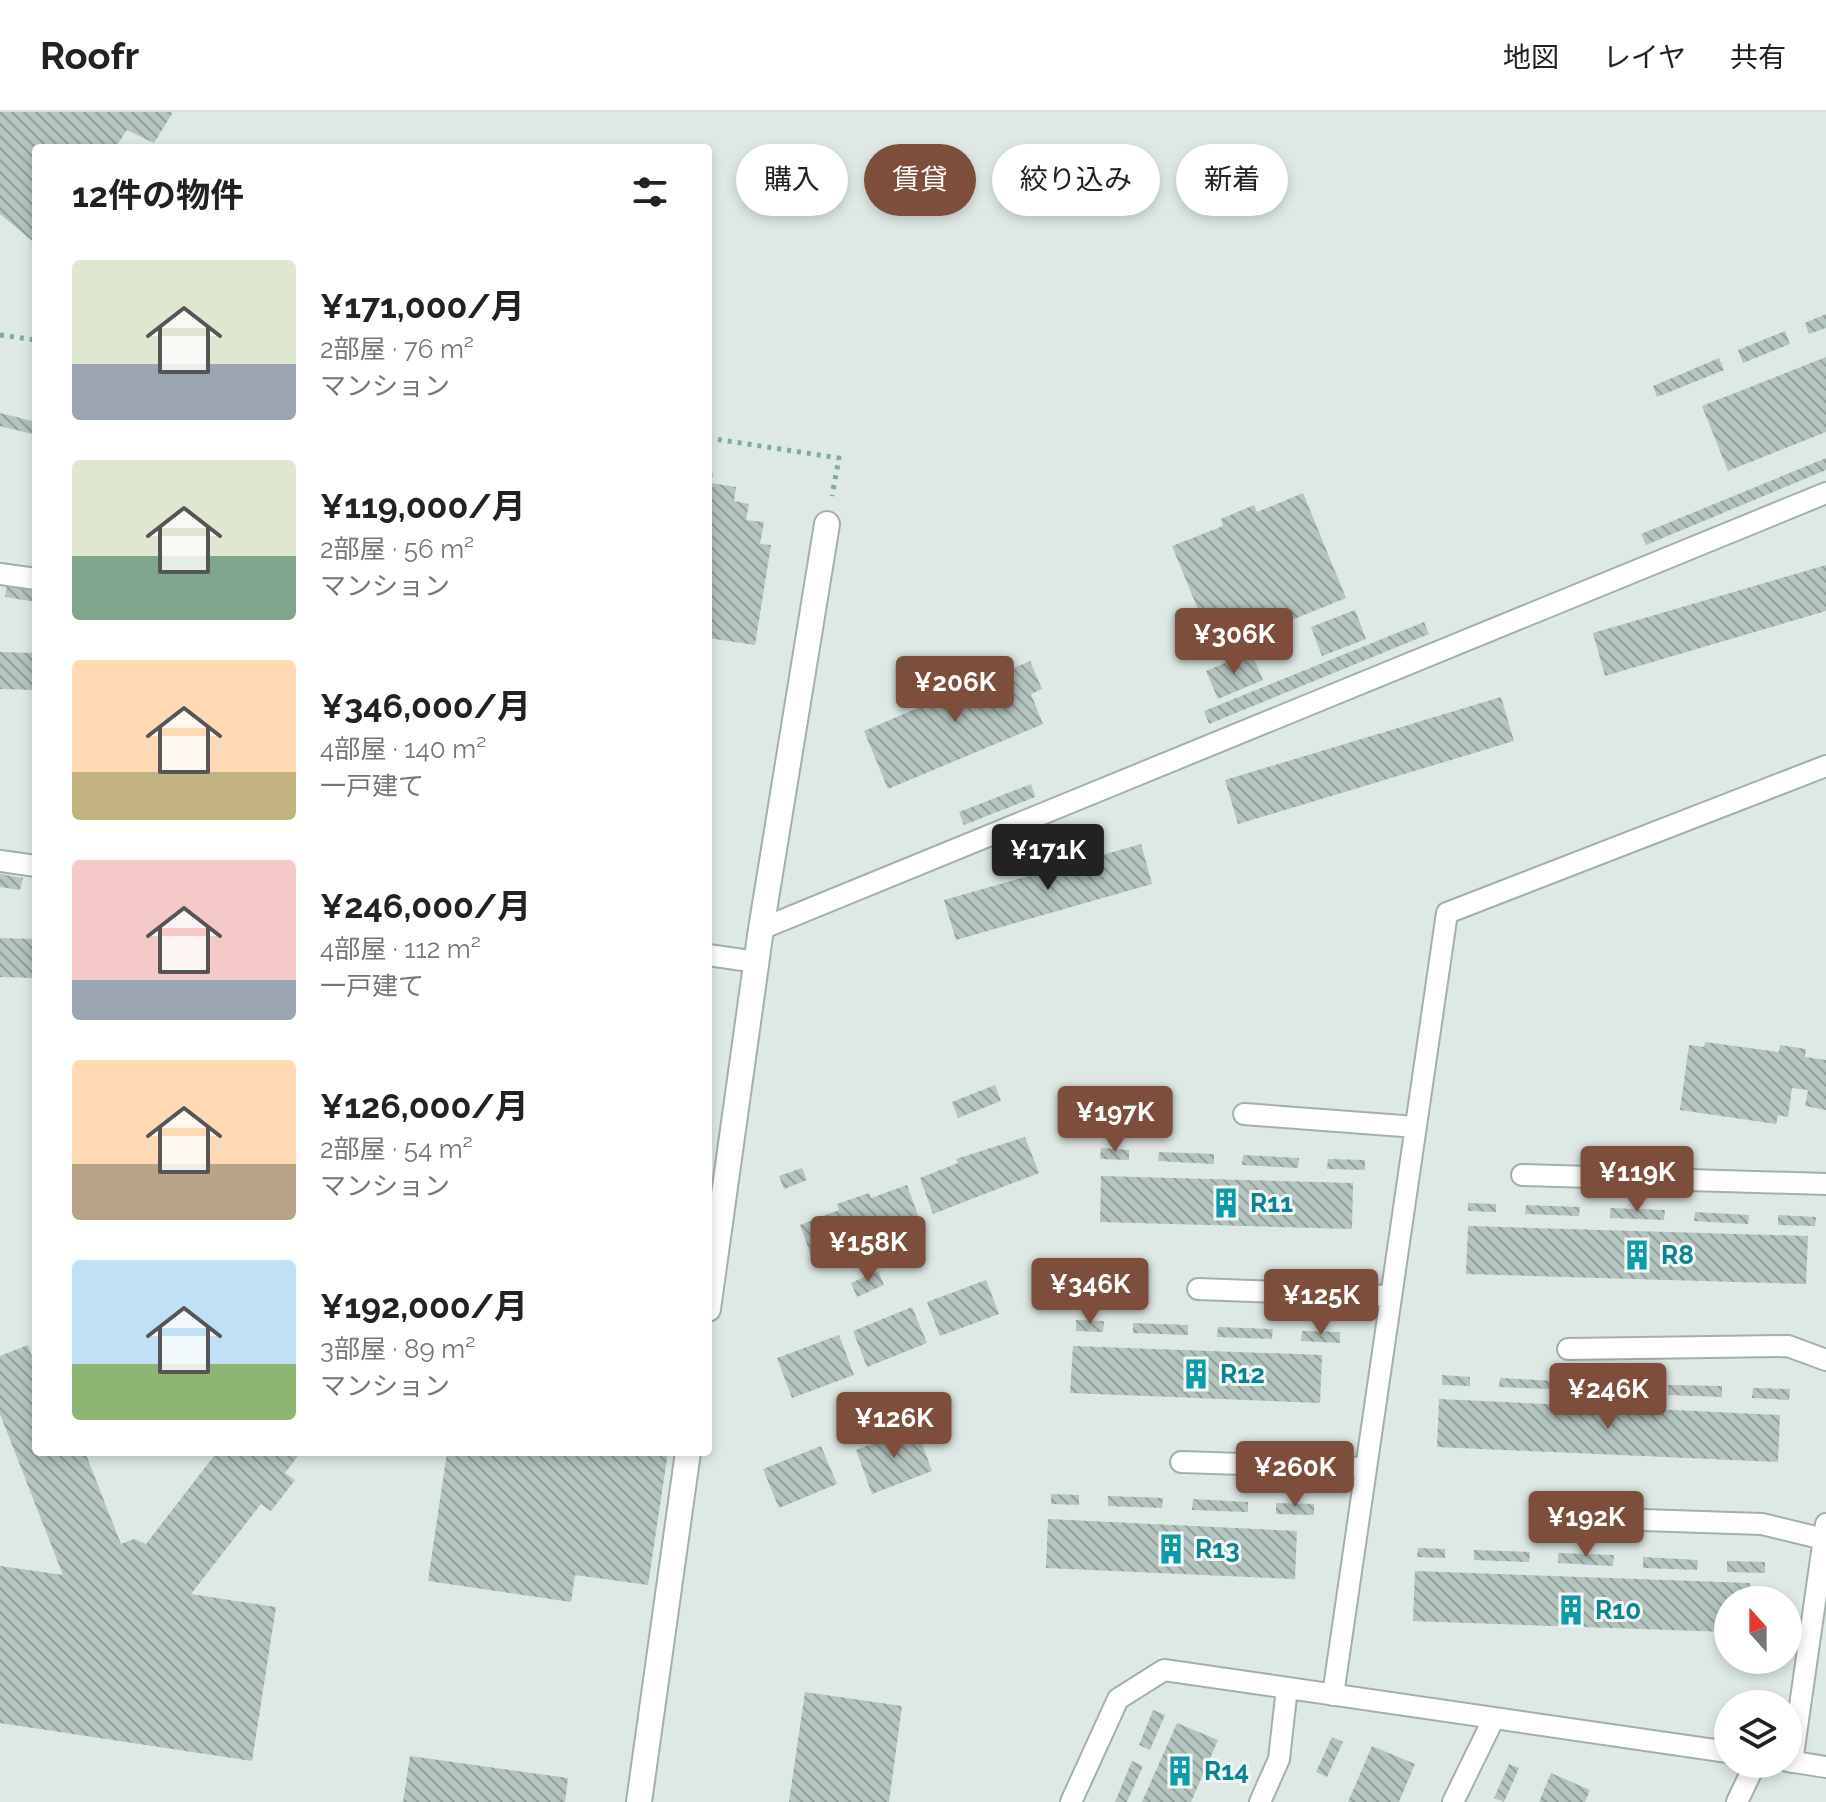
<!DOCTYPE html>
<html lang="ja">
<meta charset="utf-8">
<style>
body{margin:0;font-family:Raleway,"Noto Sans JP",sans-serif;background:#f6f6f6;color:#222;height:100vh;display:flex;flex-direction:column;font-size:30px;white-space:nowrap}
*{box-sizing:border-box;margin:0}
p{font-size:26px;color:#767676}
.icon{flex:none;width:44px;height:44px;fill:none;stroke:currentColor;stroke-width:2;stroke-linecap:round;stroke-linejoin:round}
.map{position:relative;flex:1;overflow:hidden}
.panel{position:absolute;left:32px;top:32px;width:680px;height:1312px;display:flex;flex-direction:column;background:#fff;border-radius:8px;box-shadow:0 4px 12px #0003}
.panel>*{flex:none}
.guide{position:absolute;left:736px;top:32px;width:760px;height:72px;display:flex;gap:16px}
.needle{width:52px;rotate:339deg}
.tools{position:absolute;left:1714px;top:1474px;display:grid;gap:16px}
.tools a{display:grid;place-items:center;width:88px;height:88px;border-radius:50%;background:#fff;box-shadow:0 4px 12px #0003;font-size:40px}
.price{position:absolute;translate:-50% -68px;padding:0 18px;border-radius:8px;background:#7d4e3b;color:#fff;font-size:26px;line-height:52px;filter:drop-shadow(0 2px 4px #0008)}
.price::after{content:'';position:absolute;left:50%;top:48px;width:24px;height:18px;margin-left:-12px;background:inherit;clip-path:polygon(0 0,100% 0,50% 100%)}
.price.on{background:#222;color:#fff}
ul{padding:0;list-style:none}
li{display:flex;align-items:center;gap:24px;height:200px;padding:0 40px}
li span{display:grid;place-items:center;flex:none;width:224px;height:160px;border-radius:8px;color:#555}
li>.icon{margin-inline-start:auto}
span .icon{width:96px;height:96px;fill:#fffc;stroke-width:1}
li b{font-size:34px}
h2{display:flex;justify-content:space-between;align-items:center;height:96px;padding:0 40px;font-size:34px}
.chip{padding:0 28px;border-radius:36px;background:#fff;box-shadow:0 4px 12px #0003;font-size:28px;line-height:72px}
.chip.on{background:#7d4e3b;color:#fff}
header{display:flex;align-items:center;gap:48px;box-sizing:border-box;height:112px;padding:0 40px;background:#fff;border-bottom:2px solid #e0e0e0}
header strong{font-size:38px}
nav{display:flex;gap:44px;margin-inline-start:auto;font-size:28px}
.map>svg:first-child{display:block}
</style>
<header>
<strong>Roofr</strong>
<nav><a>地図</a><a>レイヤ</a><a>共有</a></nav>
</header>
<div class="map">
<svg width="1826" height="1690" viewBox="0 0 1826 1690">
<defs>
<pattern id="building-back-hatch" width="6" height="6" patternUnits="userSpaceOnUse" patternTransform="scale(2)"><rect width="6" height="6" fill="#b4c4be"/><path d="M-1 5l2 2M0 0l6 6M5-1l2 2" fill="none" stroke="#92a09b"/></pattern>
</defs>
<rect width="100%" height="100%" fill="#dee9e5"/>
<path fill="url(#building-back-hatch)" d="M0,0H173L154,31L127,18L115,36H36V132L0,102Z
M1826,202V216L1809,222L1805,211Z
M1785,219L1790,232L1743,251L1738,238Z
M1826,245V320L1728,359L1702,294Z
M1719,246L1724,258L1657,285L1653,274Z
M0,301L36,310V323L0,314Z
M1826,346V358L1646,433L1641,422Z
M708,360L713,361L711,371L736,375L734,389L749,392L746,408L764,410L760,432L771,433L755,533L708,526Z
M1303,381L1346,486L1215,539L1172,434L1223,414L1221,407L1254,393L1257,400Z
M1826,453V499L1605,564L1593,521Z
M7,472L36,478V490L5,485Z
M1355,498L1366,527L1322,544L1311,515Z
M1424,510L1429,522L1209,612L1204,599Z
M0,540L36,541V578L0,577Z
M1251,540L1263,568L1218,587L1206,559Z
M1030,549L1042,577L1031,582L1043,612L888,677L864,619L920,595L910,572L925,565L935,589Z
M1501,585L1514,629L1238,712L1225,668Z
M1031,672L1035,685L964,713L959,700Z
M1141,732L1152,772L956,828L944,788Z
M0,762L23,766L20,778L0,775Z
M0,826L36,827V866L0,865Z
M1705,930L1779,940L1780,933L1806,937L1805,945L1826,948V998L1805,994L1808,978L1792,976L1788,1005L1778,1003L1776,1012L1680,998L1689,933L1704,935Z
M995,973L1001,989L958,1006L952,990Z
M1025,1025L1039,1061L933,1102L920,1066L958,1051L956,1047Z
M1101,1036L1129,1038V1048L1100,1047Z
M1159,1040L1214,1042V1052L1158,1049Z
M1243,1043L1299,1046L1298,1056L1242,1053Z
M1328,1047L1365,1048V1058L1327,1057Z
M802,1056L807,1068L784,1077L779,1064Z
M1101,1064L1353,1071L1352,1117L1100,1110Z
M907,1073L920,1109L813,1149L800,1113L839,1098L837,1092L869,1081L871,1086Z
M1468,1091L1496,1092V1100L1468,1099Z
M1526,1093L1580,1095L1579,1104L1525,1102Z
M1610,1096L1665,1098L1664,1108L1610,1106Z
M1695,1100L1749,1103L1748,1112L1694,1109Z
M1778,1103L1816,1105L1815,1114L1778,1113Z
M1468,1114L1808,1124L1806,1172L1466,1162Z
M878,1159L884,1173L857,1185L851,1171Z
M986,1168L999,1202L940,1224L927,1190Z
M912,1195L927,1231L867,1255L853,1219Z
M1076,1208L1104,1209L1103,1220L1076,1219Z
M1133,1211L1188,1213V1223L1133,1221Z
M1218,1215L1273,1217L1272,1227L1217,1225Z
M1302,1219L1340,1220V1231L1301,1229Z
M839,1223L854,1263L792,1286L777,1246Z
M28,1233L32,1245L36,1243V1340H85L121,1432L134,1427L146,1432L217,1340H301L285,1361L295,1368L271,1399L261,1392L191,1482L276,1495L252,1649L0,1611V1454L63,1463L0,1302V1244Z
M1073,1234L1322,1243L1320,1291L1070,1281Z
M1442,1263L1470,1265V1274L1442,1273Z
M1500,1266L1554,1269L1553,1277L1499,1275Z
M1584,1269L1638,1271V1281L1584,1279Z
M1668,1273L1722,1274V1285L1668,1283Z
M1753,1276L1790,1277L1789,1288L1752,1286Z
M1439,1287L1780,1303L1778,1350L1437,1335Z
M916,1315L932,1359L872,1382L856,1338Z
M821,1334L837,1372L779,1396L763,1357Z
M447,1340H668L648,1473L575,1463L571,1490L428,1469Z
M1051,1382L1079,1383V1393L1051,1392Z
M1108,1384L1163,1386L1162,1396L1108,1394Z
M1193,1387L1248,1390V1400L1192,1398Z
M1276,1391L1314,1392V1403L1276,1402Z
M1048,1407L1297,1419L1295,1467L1046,1456Z
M1418,1436L1445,1437V1446L1417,1445Z
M1474,1438L1530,1440L1529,1450L1474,1448Z
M1558,1441L1614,1443L1613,1454L1558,1451Z
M1643,1445L1698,1448L1697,1458L1643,1456Z
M1727,1449L1765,1450V1461L1727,1460Z
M1415,1459L1750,1471L1749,1488H1728V1520L1413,1509Z
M805,1580L902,1594L889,1690H789Z
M1153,1598L1165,1603L1150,1638L1139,1633Z
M1177,1611L1218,1628L1191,1690H1142Z
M1332,1625L1343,1630L1327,1665L1316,1660Z
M1372,1634L1415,1652L1399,1690H1348Z
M410,1644L568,1666L565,1690H403Z
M1132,1649L1143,1654L1127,1690H1115Z
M1509,1652L1519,1656L1504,1690L1494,1686Z
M1551,1661L1590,1678L1585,1690H1539Z"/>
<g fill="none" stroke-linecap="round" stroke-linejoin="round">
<g stroke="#a2b0ac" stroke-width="24">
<path id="service" d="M0,462L36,467
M0,749L36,754
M761,817L1826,381
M708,843L757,850
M1244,1002L1416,1015
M1522,1063L1826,1072
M1198,1177L1391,1184
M1568,1237L1788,1234L1826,1248
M1181,1350L1366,1356
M1553,1405L1762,1412L1824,1427
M1333,1583L1447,801L1826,654
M1788,1649L1826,1655
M1792,1650L1826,1412
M1071,1690L1118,1587L1164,1558L1728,1640
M1260,1690L1279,1647L1287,1576
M1453,1690L1494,1606
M1737,1690L1755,1652"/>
</g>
<g stroke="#a2b0ac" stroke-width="28">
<path id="minor" d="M708,1197L761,817L827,412
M639,1690L688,1340"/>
</g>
<path stroke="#80aca0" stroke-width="5" stroke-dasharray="4 6" stroke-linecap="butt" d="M0,223L36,228
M708,326L839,346L832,384"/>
<use href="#service" stroke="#fff" stroke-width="20"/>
<use href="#minor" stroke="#fff" stroke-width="24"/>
</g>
<defs>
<g id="building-bare" transform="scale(2.4)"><path d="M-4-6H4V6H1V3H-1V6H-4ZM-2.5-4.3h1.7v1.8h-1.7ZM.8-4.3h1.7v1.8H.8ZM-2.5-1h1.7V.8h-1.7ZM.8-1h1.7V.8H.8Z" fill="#0f9aa8" stroke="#eff6f3" stroke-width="2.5" paint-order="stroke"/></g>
</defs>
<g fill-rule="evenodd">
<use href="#building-bare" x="1226" y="1091"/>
<use href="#building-bare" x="1637" y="1143"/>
<use href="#building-bare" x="1196" y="1262"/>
<use href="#building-bare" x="1171" y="1437"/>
<use href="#building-bare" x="1571" y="1498"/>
<use href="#building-bare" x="1180" y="1659"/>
</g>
<g text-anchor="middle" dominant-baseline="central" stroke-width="6" stroke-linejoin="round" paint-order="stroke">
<g font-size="26" font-weight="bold" fill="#0d838f" stroke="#eff6f3" text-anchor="start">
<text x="1250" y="1091">R11</text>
<text x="1661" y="1143">R8</text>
<text x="1220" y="1262">R12</text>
<text x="1195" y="1437">R13</text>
<text x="1595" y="1498">R10</text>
<text x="1204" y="1659">R14</text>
</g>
</g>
</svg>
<div class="tools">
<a><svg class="needle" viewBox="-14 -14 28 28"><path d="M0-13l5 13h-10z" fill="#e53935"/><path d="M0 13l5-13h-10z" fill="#767676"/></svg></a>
<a><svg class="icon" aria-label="layers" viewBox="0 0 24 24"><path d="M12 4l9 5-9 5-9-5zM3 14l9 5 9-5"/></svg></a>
</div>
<b class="price" style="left:1234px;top:564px">¥306K</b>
<b class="price" style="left:955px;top:612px">¥206K</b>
<b class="price on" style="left:1048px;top:780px">¥171K</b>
<b class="price" style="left:1115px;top:1042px">¥197K</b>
<b class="price" style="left:1637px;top:1102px">¥119K</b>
<b class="price" style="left:868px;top:1172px">¥158K</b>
<b class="price" style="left:1090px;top:1214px">¥346K</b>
<b class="price" style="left:1321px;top:1225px">¥125K</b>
<b class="price" style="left:1608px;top:1319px">¥246K</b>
<b class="price" style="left:894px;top:1348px">¥126K</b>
<b class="price" style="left:1295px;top:1397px">¥260K</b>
<b class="price" style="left:1586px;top:1447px">¥192K</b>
<div class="guide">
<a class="chip">購入</a>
<a class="chip on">賃貸</a>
<a class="chip">絞り込み</a>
<a class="chip">新着</a>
</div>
<section class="panel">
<h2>12件の物件<svg class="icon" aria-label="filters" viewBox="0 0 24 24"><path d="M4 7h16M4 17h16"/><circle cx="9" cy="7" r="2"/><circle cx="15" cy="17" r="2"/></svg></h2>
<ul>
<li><span style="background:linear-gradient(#dfe7d0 65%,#9aa5b1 0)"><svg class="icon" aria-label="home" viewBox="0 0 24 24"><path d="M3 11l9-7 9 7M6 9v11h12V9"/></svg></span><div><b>¥171,000/月</b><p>2部屋 · 76 m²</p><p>マンション</p></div></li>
<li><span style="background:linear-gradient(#dfe7d0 60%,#7fa58c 0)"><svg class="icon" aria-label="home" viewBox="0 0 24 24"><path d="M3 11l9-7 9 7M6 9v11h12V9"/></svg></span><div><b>¥119,000/月</b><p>2部屋 · 56 m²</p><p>マンション</p></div></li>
<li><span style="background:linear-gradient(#ffd9b3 70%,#c2b280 0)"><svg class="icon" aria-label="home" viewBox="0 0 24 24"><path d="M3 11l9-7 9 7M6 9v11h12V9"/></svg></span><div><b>¥346,000/月</b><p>4部屋 · 140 m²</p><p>一戸建て</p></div></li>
<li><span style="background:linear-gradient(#f6c9c9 75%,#9aa5b1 0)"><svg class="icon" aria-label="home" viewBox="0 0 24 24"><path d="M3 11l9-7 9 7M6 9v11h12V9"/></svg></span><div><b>¥246,000/月</b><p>4部屋 · 112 m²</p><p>一戸建て</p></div></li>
<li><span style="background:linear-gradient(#ffd9b3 65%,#b9a48a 0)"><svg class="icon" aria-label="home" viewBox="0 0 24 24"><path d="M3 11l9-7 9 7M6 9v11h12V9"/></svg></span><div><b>¥126,000/月</b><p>2部屋 · 54 m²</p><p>マンション</p></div></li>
<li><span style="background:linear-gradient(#bfe0f5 65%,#8fb573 0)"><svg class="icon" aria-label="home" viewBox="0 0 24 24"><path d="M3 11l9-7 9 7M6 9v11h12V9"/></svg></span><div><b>¥192,000/月</b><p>3部屋 · 89 m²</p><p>マンション</p></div></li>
</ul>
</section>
</div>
